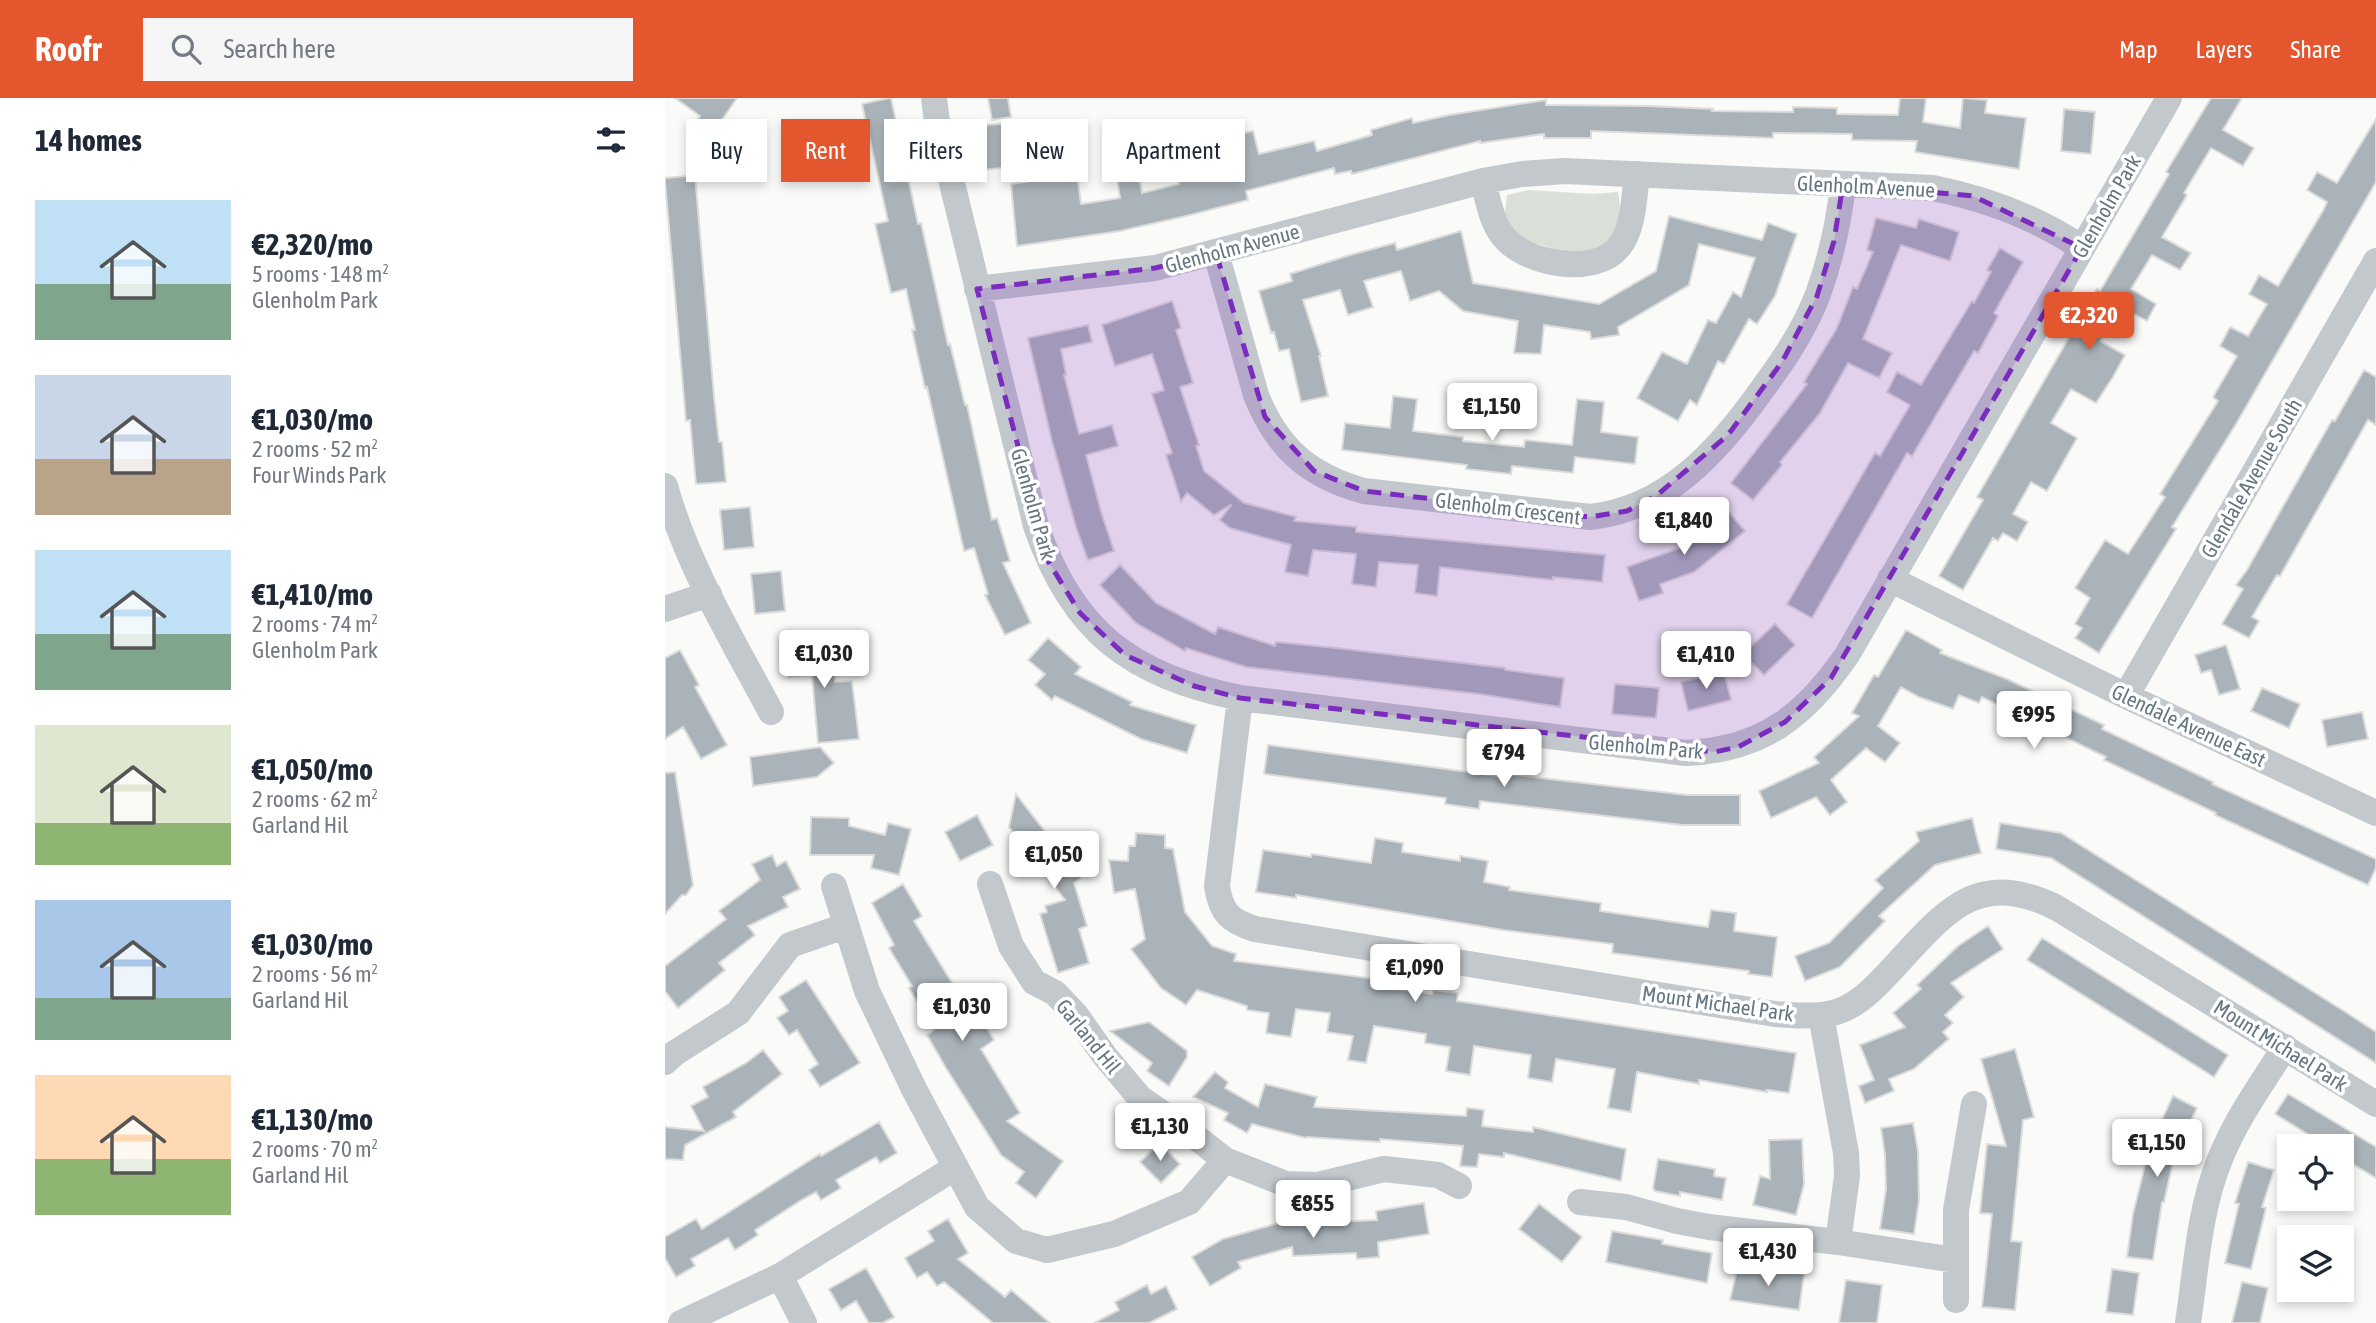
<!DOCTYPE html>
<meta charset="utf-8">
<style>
body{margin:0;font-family:"Asap Condensed",sans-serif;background:#f6f6f7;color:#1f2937;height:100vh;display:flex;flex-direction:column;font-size:26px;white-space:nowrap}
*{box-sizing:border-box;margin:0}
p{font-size:23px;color:#747a83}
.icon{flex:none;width:38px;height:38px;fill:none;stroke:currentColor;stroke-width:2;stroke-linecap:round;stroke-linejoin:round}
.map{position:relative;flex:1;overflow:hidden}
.panel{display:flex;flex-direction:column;background:#fff;width:665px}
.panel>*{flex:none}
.guide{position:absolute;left:21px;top:21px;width:665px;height:63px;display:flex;gap:14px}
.fabs{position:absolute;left:1612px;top:1036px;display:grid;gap:14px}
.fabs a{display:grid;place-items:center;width:77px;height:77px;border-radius:0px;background:#fff;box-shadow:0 4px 10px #0003;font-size:35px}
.price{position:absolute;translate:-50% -60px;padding:0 16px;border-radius:7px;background:#fff;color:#222;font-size:23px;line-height:46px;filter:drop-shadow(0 2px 4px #0008)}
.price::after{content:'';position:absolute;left:50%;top:42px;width:21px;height:16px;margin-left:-10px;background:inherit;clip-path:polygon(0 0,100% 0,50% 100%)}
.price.active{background:#e4572e;color:#fff}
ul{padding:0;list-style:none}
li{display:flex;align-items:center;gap:21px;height:175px;padding:0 35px}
li span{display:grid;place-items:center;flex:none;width:196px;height:140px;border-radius:0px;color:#555}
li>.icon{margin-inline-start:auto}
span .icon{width:84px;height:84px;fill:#fffc;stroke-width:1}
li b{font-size:30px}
h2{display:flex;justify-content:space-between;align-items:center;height:84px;padding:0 35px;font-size:30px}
.tag{padding:0 24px;border-radius:0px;background:#fff;box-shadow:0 4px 10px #0003;font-size:24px;line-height:63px}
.tag.active{background:#e4572e;color:#fff}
header{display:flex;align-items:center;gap:42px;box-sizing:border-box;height:98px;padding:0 35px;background:#e4572e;color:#fff}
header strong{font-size:33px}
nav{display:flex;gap:38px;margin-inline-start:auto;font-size:24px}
.search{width:490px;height:63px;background:#f6f6f7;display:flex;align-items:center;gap:18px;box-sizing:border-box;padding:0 24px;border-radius:0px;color:#747a83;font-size:26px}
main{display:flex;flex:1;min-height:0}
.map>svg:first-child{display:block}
</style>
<header>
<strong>Roofr</strong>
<div class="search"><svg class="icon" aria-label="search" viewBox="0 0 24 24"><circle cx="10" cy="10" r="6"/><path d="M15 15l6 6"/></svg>Search here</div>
<nav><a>Map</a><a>Layers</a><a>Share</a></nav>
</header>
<main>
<section class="panel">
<h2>14 homes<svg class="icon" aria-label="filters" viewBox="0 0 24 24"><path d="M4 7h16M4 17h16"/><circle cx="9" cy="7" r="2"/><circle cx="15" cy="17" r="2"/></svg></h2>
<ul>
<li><span style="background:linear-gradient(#bfe0f5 60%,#7fa58c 0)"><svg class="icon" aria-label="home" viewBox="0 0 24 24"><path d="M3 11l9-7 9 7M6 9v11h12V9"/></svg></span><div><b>€2,320/mo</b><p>5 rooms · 148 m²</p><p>Glenholm Park</p></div></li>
<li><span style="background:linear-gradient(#c9d6e8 60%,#b9a48a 0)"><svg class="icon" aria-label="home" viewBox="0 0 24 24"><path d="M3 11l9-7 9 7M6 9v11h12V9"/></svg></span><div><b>€1,030/mo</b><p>2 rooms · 52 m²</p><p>Four Winds Park</p></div></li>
<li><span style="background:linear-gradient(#bfe0f5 60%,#7fa58c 0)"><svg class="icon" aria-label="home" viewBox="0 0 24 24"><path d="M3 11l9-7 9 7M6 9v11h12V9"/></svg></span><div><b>€1,410/mo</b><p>2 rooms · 74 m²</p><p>Glenholm Park</p></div></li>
<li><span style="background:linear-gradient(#dfe7d0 70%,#8fb573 0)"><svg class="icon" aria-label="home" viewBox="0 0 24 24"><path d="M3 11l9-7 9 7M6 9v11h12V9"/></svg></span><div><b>€1,050/mo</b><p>2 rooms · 62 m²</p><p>Garland Hil</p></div></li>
<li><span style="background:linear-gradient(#a9c7e8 70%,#7fa58c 0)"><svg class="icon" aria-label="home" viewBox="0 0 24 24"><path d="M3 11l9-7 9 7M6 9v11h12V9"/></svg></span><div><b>€1,030/mo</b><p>2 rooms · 56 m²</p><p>Garland Hil</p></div></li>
<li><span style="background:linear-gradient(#ffd9b3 60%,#8fb573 0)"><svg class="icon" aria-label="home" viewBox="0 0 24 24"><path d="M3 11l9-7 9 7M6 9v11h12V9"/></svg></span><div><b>€1,130/mo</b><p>2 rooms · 70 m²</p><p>Garland Hil</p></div></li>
</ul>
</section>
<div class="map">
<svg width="1711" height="1225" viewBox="0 0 1711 1225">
<rect width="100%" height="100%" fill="#fafaf8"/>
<path fill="#dadfd7" d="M864,92L927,96L953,94C957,119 954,128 941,149L911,159L850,138L840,115L842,97Z"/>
<path fill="#aab3b9" stroke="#dcdcda" stroke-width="2" d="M10,0H72L38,49L22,36L35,18Z
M224,0H226L253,126L256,125L283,247L285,246L300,307H302L327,422L332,420L345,463L338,465L366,525L340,537L320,497L323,496L309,450L299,453L262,289L260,290L247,232H250L241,191L226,195L210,126L223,123L197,6Z
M323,0H343L346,19L327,22Z
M1235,0H1261L1258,24L1276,27L1295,30L1298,0L1322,2L1320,15L1361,20L1354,71L1250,54L1252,43L1187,42V36L1108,35V40L926,33V40H879V36L815,45V43L687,76L686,73L670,76L669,70L581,93L583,102L521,118L455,133L352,148L346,86L412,76L416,106L455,100L451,74L473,70L477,95L514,86L508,59L530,54L535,80L574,70L566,38L588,33L594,56L649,43L652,53L707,37L706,32L747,20L748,25L784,17L881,2V7L984,8L1048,11L1047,13L1128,14V9L1172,10V16L1233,17Z
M1546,0H1577L1558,32L1589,50L1578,68L1546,50L1519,95L1522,97L1497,139L1526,155L1515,172L1487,157L1466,191L1491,206L1482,223L1455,208L1435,243L1460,257L1448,279L1431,305L1406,291L1386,325L1412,340L1382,393L1366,384L1348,416L1363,424L1352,443L1338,435L1333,443L1328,440L1298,492L1274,478L1318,402L1312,399L1432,191L1435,193L1474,127L1504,76L1501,74Z
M1399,11L1430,14L1426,56L1396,53Z
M1711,21V84L1571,326L1507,429L1511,431L1434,555L1410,540L1417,530L1410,526L1425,500L1410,490L1440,442L1463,456L1500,399L1495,396L1553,303L1548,299L1572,258L1555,248L1565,229L1583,238L1602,206L1584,196L1594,177L1613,188L1659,111L1662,104L1642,92L1652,74L1672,85Z
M341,25L346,69L317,72L312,28Z
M30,77L49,299L54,344H57L61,384L31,386L25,322L21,323L0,83V80Z
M1004,118L1097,142L1103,125L1132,136L1110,198L1092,226L1084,221L1059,266L1053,263L1032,307L1025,302L1013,323L972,300L997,254L1022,266L1043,222L1051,225L1068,194L1076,199L1090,160L1034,146L1024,187L953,229L954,237L926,241L925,234L879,227L876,256L849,255L853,223L798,213L774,193L745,203L736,173L699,183L708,209L683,217L675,192L638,202L656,258H654L663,298L636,304L624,251L614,253L609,234L606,235L594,193L627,183L625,176L685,157L730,145L732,152L796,133L808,185L934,206L991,173Z
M1211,120L1251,130L1254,121L1294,134L1285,163L1236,147L1198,241L1227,255L1214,280L1183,265L1155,315L1115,364L1117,367L1088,402L1066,385L1142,286L1139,284L1172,230L1188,189L1192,191L1208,154L1202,152Z
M1335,150L1358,164L1329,215L1333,218L1313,255L1309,253L1247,358L1242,355L1147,520L1122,506L1210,355L1215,358L1245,307L1222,294L1232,274L1256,287L1307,203L1309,205L1326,174L1322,172Z
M507,203L516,230L511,232L528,285L515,289L534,347L531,348L539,373L579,405L631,419L629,423L691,429V434L940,457L937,484L888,479V482L775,469L772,498L750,495L753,467L714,464L711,489L687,486L691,456L648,452L643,478L620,474L626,447L565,430L555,422L567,406L549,417L522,395L516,403L501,357L507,355L487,296L499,292L487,256L450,268L437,227Z
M423,227L427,244L396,251L401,277H399L414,336L447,327L453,348L421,357L436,414L449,453L423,462L411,429L387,343L363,240Z
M1699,272L1711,279V327L1703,322L1615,478L1612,477L1587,519L1594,523L1584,540L1557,526L1578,491L1571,487L1582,472L1667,322L1670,323Z
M728,298L752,301L748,333L798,339V343L859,349L860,342L907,347L912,301L939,304L936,334L973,339L970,366L910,359L908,375L847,368L846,376L801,371L802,367L677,352L680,325L725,330Z
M85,409L89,449L59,452L55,412Z
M1062,412L1080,433L1029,474L995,486L998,495L974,503L962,469L1017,449Z
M455,467L491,505L550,536L553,529L610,548L611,544L671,550L840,570V572L899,580L895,609L814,596L581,569L521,550L520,553L471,525L435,487Z
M116,473L120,513L90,516L86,476Z
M1110,526L1130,547L1099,577L1078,556Z
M1241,532L1277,552L1275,555L1342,581L1439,627L1437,631L1548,684L1547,686L1711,761V770L1703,787L1550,717L1551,715L1439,662L1441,659L1317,599L1314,605L1294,597L1288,611L1254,599L1236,589L1213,628L1235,645L1220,664L1201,650L1166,682L1182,704L1165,717L1151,699L1106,720L1094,693L1154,665L1149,659L1194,618L1187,615L1209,577L1213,579Z
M151,536L153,560L168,559L170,584L187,583L194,641L153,645L147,577L124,579L121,539Z
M383,540L416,569L410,576L467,604L465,607L531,627L522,655L476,641L390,598L387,602L370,587L380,576L363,562Z
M1561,547L1575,591L1554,597L1546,572L1536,575L1530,557Z
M15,552L34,587L30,589L62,647L36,661L18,629L0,641V560Z
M1059,574L1066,602L1023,613L1016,584Z
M950,586L994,590L991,620L947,616Z
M1597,590L1635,606L1624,630L1586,613Z
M1697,614L1703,641L1662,649L1657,622Z
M603,647L833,678V675L1022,697H1075V727H1017L815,703L814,711L780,706L781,700L599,676Z
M155,649L169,665L152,679L88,688L85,659Z
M10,674L28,787L21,797H17L0,816V675Z
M351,696L416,780L409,785L422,828L414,831L424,865L393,875L375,816L382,814L380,808L400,802L344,729Z
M312,717L328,747L295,763L280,734Z
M146,719L184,720V728L220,737L223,725L246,731L234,777L206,770L209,757H145Z
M1307,720L1316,755L1270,767L1214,818L1220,823L1175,869L1140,883L1130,858L1164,845L1218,790L1210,782L1254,743L1251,734Z
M1335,725L1396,735L1682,915L1711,934V965L1386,760L1331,751Z
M471,735L500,737V750L508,751L520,814L547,848L571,856L569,863L712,881L711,888L767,896L768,892L793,895L792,903L1131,955L1124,995L1102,992V994L1034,982V986L972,974L966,1014L943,1010L950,971L891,961L887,984L863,980L866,957L809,948L805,977L781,973L785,949L760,945L761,936L709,928L701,965L683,962L688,938L662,934L665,915L631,911L626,939L601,935L604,915L582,912V908L532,892L521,907L496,890L466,851L480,841L470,791L449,795L444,762L463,763L464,748H470Z
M710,740L738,745L737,754L795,763V758L823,763L819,784L845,789L844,792L936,805L935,813L1043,829L1046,812L1071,815L1069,833L1112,839L1107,879L1083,876L1084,873L947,855L948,846L838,832L631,797V800L591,794L598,752L646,759L647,756L706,765Z
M107,757L112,768L121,763L135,791L118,799L123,809L83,828L90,837L54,865L60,872L13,910L0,893V868L61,821L54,813L95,782L87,766Z
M238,786L257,818L249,823L292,893L284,898L304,930L317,922L329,942L316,951L355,1015L342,1023L398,1063L371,1100L351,1085L359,1074L336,1057L281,970L262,937L269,932L244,890L247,888L224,850L229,847L207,805Z
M1323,828L1338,851L1286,885L1299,899L1280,917L1288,925L1278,934L1284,941L1249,971L1224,981L1229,993L1200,1005L1194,988L1209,982L1195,947L1240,929L1228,915L1256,891L1252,887L1293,848Z
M1377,840L1563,957L1549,979L1362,862Z
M141,882L195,965L155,989L144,972L153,966L132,932L124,937L112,920L123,913L114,899Z
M484,924L522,953V959L504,988L482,973L487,965L445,933Z
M1350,951L1369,1019L1358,1022L1352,1084L1346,1143L1357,1144L1350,1212L1317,1209L1327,1116L1315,1115L1322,1046L1341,1048L1316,961Z
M98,952L117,976L68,1014L71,1019L20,1047L18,1062L0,1061V1029L39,1033L26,1008L43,999L38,989L81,965Z
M550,974L563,984L560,990L593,1009L600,986L652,999L649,1009L801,1018L802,1010L819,1012L817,1028L868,1034V1029L961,1051L956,1083L839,1055V1059L814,1056L812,1069L795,1068L798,1048L715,1041V1044L642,1039L641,1040L587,1026L582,1035L559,1022L563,1015L528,999Z
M1623,996L1711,1049V1080L1677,1060L1685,1048H1662L1610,1016Z
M1508,998L1532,1010L1510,1055L1499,1104H1497L1488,1162L1462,1159L1468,1116L1485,1047Z
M214,1024L232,1055L215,1065L211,1059L171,1082L176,1090L156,1102L151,1094L138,1101L90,1132L93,1137L70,1152L63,1140L26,1161L30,1168L11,1179L0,1160V1139L31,1121L37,1131L155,1056L156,1058Z
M1248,1025L1253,1053L1254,1102L1249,1136L1215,1131L1221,1091L1220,1057L1216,1030Z
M1137,1041L1139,1086L1131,1117L1088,1107L1095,1078L1105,1081L1104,1042Z
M495,1045L515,1066L496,1085L475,1064Z
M993,1061L1050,1071L1049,1078L1061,1080L1057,1102L1015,1094V1098L990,1093L988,1090Z
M1583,1064L1609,1072L1597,1109L1601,1110L1586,1171L1560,1165L1574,1106L1570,1105Z
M759,1105L764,1136L713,1144L714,1159L692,1161L691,1155L628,1158L627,1149L573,1164L576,1170L545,1188L527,1159L558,1141L617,1124V1126L712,1122L711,1113Z
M874,1106L917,1139L897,1164L854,1131Z
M283,1121L303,1155L293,1161L340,1199L346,1192L385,1225H328L279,1184L272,1188L262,1174L252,1180L240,1160L269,1143L263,1133Z
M947,1133L998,1142L997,1146L1047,1155L1042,1185L941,1164Z
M1073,1168L1139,1176L1134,1212L1065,1202Z
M201,1170L229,1219L218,1225H204L191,1203L176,1212L164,1191Z
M1447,1171L1474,1175L1468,1217L1441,1214Z
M1181,1182L1217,1187L1212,1225H1174Z
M1577,1184L1603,1190L1595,1225H1567Z
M482,1187L486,1196L501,1188L512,1211L484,1225H429L454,1212L450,1204Z"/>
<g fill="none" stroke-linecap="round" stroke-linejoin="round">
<path stroke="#c3c8cc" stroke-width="26" d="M269,0L272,24L371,428C408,535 466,577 575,600L1021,655C1097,652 1140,618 1182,557L1504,0
M818,83C823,101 826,123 838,138C859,166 930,179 954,149C969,130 969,99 972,76
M551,155L591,297C612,350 644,378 699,393L925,419C1002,411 1054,352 1096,293C1118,263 1140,231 1153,196C1166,160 1174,124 1178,86
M312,191L490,170L818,83L857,76L900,73L1268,90C1322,101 1371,119 1417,150
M0,388C22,467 68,543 106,614
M1225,481L1461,598L1711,715
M0,511L44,496
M1461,598L1711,163
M575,600L552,788C556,815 565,823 590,831L1110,916C1133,917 1158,921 1179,911C1199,902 1214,885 1229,869C1281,813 1312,770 1392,810L1711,1006
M169,788L202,893L250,993L312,1109L351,1143L382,1152L449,1136L524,1104L560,1062L527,1036L475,1000L439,957L411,917L390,895L369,884L346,848L325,786
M0,964L10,955L73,915L125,847L180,828
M560,1062L621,1086L653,1087L719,1071L773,1077L794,1088
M915,1104L961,1109L1012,1123L1044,1129L1173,1144L1182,1078L1181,1055L1156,917
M1173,1144L1290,1162
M115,1178L139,1225
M1291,1202V1112L1309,1006
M16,1225L115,1178L291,1069
M1523,1225C1531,1171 1534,1112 1555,1061C1571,1021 1597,985 1620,949"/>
</g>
<path fill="#7b2cbf" fill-opacity="0.2" stroke="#7b2cbf" stroke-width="5" stroke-dasharray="14 9" stroke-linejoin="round" d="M1178,86L1308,98L1417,150L1166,580L1120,624L1073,649L1050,654L575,600L529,588L460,557L415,515L383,463L312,191L490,170L551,155L600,319L649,373L699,393L925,419L962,413L991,398L1063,337L1117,264L1152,198L1169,143Z"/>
<g text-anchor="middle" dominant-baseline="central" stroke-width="7" stroke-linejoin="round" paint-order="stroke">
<g font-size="21" fill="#657683" stroke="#fff">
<text transform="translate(1201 88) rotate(3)">Glenholm Avenue</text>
<text transform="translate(1441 108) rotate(-60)">Glenholm Park</text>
<text transform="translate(567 150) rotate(-15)">Glenholm Avenue</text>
<text transform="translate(1586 380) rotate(-60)">Glendale Avenue South</text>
<text transform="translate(369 406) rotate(74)">Glenholm Park</text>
<text transform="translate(843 410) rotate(7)">Glenholm Crescent</text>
<text transform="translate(1524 627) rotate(25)">Glendale Avenue East</text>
<text transform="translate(981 648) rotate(5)">Glenholm Park</text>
<text transform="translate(1053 905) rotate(8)">Mount Michael Park</text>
<text transform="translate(424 938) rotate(51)">Garland Hil</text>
<text transform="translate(1616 947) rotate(32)">Mount Michael Park</text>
</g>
</g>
</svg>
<div class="fabs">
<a><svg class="icon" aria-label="locate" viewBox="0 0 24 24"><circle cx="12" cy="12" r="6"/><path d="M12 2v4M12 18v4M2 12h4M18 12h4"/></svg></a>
<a><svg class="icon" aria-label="layers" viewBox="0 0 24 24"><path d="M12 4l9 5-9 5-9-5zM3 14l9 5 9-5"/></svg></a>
</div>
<b class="price active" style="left:1424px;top:254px">€2,320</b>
<b class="price" style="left:827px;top:345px">€1,150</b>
<b class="price" style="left:1019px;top:459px">€1,840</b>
<b class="price" style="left:159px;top:592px">€1,030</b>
<b class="price" style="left:1041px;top:593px">€1,410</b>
<b class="price" style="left:1369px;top:653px">€995</b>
<b class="price" style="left:839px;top:691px">€794</b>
<b class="price" style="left:389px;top:793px">€1,050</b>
<b class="price" style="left:750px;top:906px">€1,090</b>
<b class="price" style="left:297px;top:945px">€1,030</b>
<b class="price" style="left:495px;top:1065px">€1,130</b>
<b class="price" style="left:1492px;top:1081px">€1,150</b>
<b class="price" style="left:648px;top:1142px">€855</b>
<b class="price" style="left:1103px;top:1190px">€1,430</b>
<div class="guide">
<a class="tag">Buy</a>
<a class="tag active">Rent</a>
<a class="tag">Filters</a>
<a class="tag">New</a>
<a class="tag">Apartment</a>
</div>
</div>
</main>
